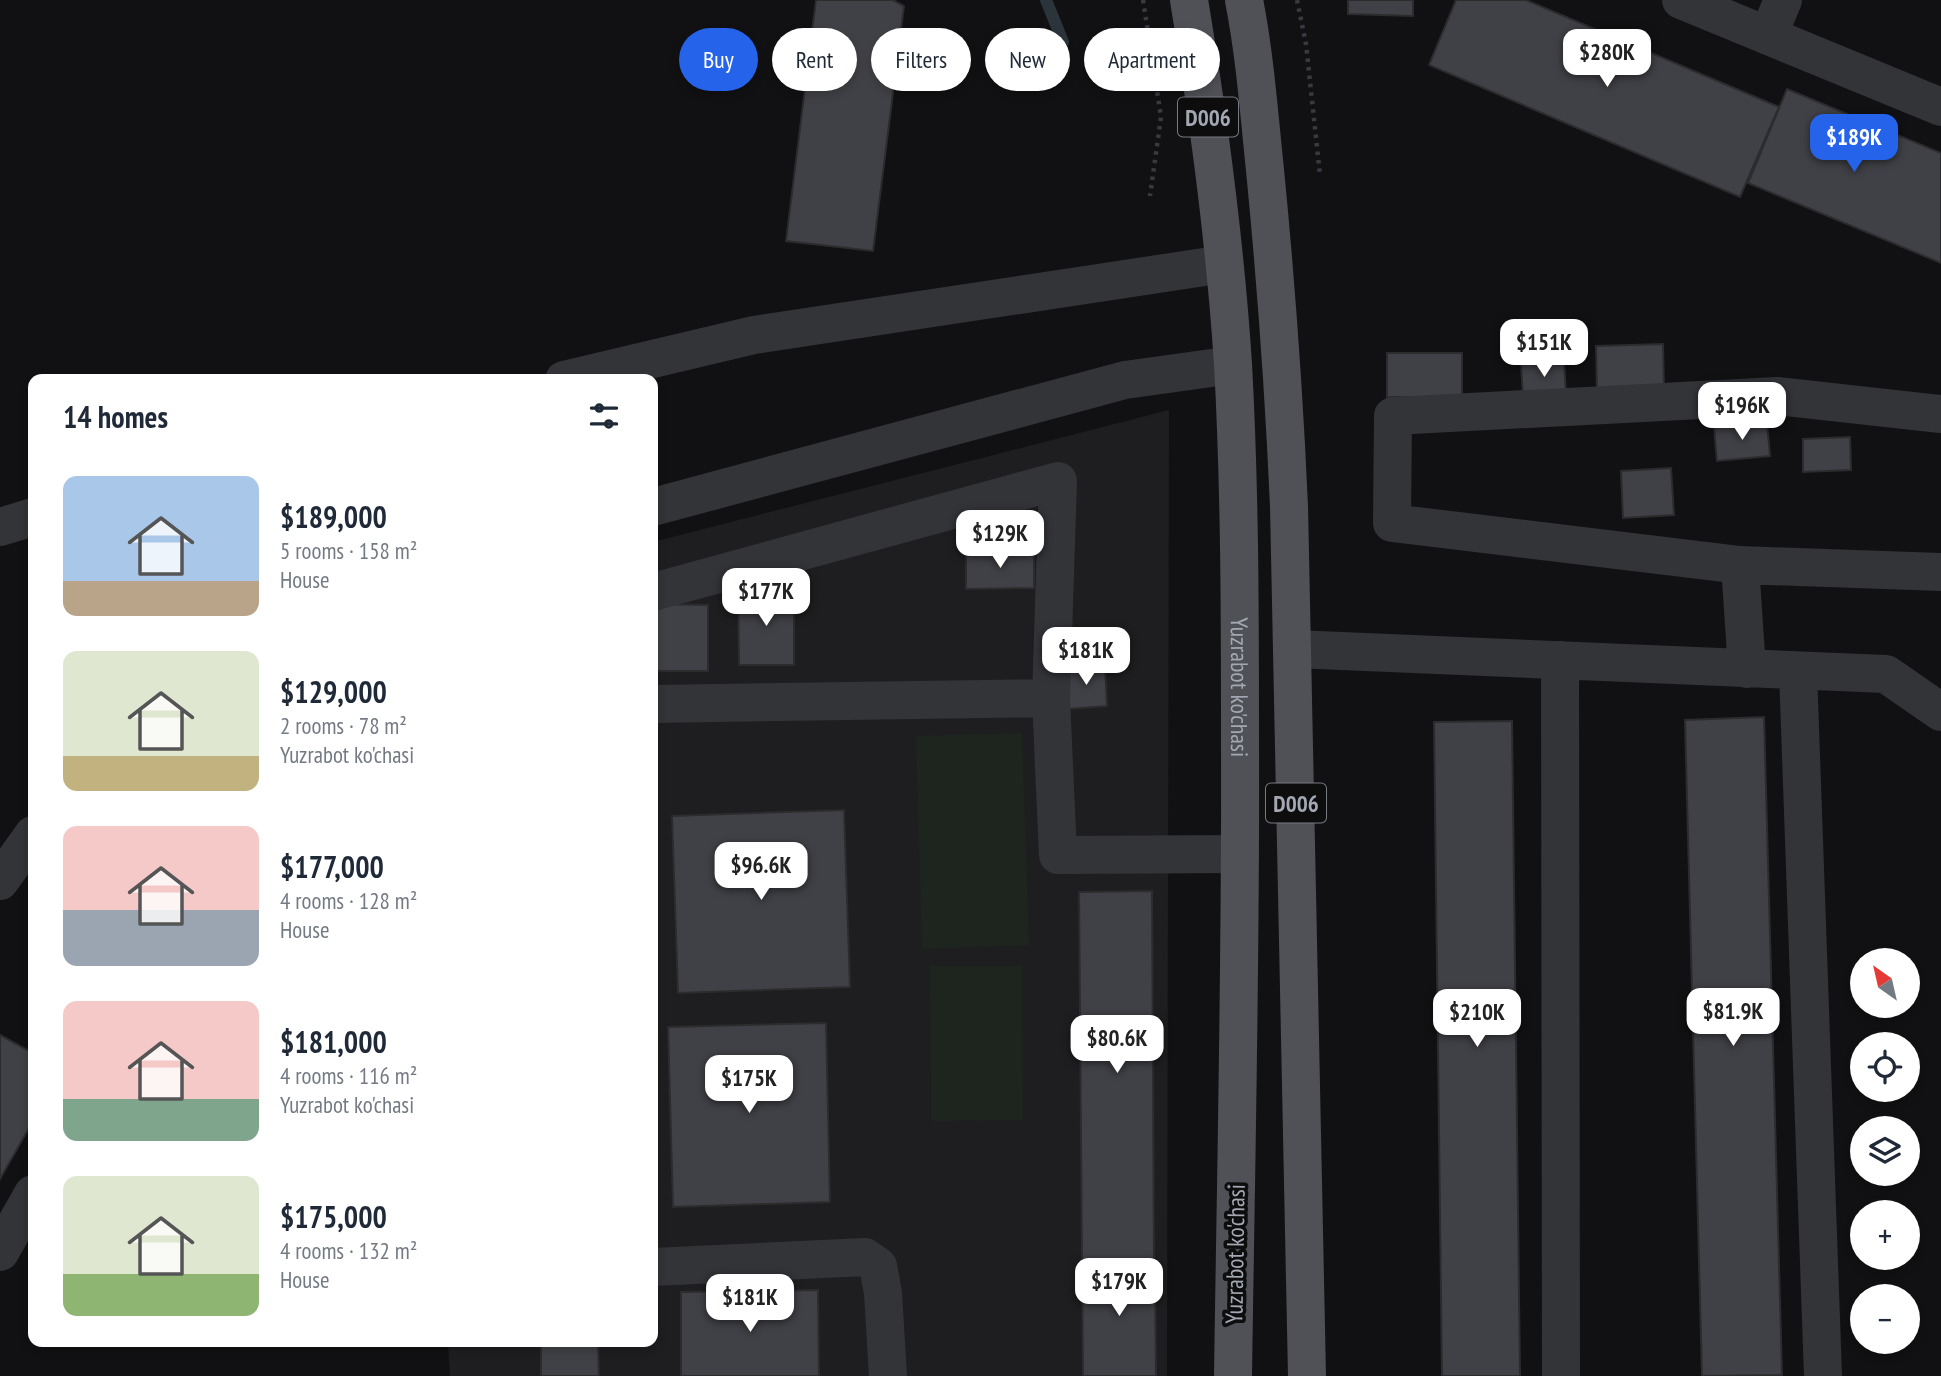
<!DOCTYPE html>
<meta charset="utf-8">
<style>
body{margin:0;font-family:"PT Sans Narrow",sans-serif;background:#f6f6f7;color:#1f2937;height:100vh;display:flex;flex-direction:column;font-size:26px;white-space:nowrap}
*{box-sizing:border-box;margin:0}
p{font-size:23px;color:#747a83}
.icon{flex:none;width:38px;height:38px;fill:none;stroke:currentColor;stroke-width:2;stroke-linecap:round;stroke-linejoin:round}
.map{position:relative;flex:1;overflow:hidden}
.panel{position:absolute;left:28px;top:374px;width:630px;height:973px;display:flex;flex-direction:column;background:#fff;border-radius:14px;box-shadow:0 4px 10px #0003}
.panel>*{flex:none}
.top-card{position:absolute;left:679px;top:28px;width:665px;height:63px;display:flex;gap:14px}
.needle{width:46px;rotate:326deg}
.fabs{position:absolute;left:1850px;top:948px;display:grid;gap:14px}
.fabs a{display:grid;place-items:center;width:70px;height:70px;border-radius:50%;background:#fff;box-shadow:0 4px 10px #0003;font-size:35px}
.price{position:absolute;translate:-50% -60px;padding:0 16px;border-radius:14px;background:#fff;color:#222;font-size:23px;line-height:46px;filter:drop-shadow(0 2px 4px #0008)}
.price::after{content:'';position:absolute;left:50%;top:42px;width:21px;height:16px;margin-left:-10px;background:inherit;clip-path:polygon(0 0,100% 0,50% 100%)}
.price.current{background:#2563eb;color:#fff}
ul{padding:0;list-style:none}
li{display:flex;align-items:center;gap:21px;height:175px;padding:0 35px}
li span{display:grid;place-items:center;flex:none;width:196px;height:140px;border-radius:14px;color:#555}
li>.icon{margin-inline-start:auto}
span .icon{width:84px;height:84px;fill:#fffc;stroke-width:1}
li b{font-size:30px}
h2{display:flex;justify-content:space-between;align-items:center;height:84px;padding:0 35px;font-size:30px}
.tag{padding:0 24px;border-radius:32px;background:#fff;box-shadow:0 4px 10px #0003;font-size:24px;line-height:63px}
.tag.current{background:#2563eb;color:#fff}
.map>svg:first-child{display:block}
</style>
<div class="map">
<svg width="1941" height="1376" viewBox="0 0 1941 1376">
<rect width="100%" height="100%" fill="#111113"/>
<path fill="#1e1e20" d="M1169,410L1167,1376H450L448,1342H653V542Z"/>
<path fill="#1e251f" d="M1022,733L1029,945L922,949L916,736Z
M930,966H1022L1023,1120L931,1121Z"/>
<g fill="none" stroke-linecap="round" stroke-linejoin="round">
<path stroke="#2c343b" stroke-width="12" d="M1046,0L1063,42"/>
</g>
<path fill="#404146" stroke="#2c2c2f" stroke-width="2" d="M816,0H893L904,6L873,251L786,241Z
M1348,0H1413V16L1348,14Z
M1456,0H1526L1779,107L1740,197L1429,65Z
M1787,89L1941,153V263L1748,183Z
M1663,344L1664,389L1597,390L1596,346Z
M1387,353H1462V397H1387Z
M1564,361L1566,394L1523,397L1521,364Z
M1767,423L1770,456L1717,461L1714,427Z
M1850,437L1851,470L1803,472V439Z
M1671,468L1674,515L1623,518L1621,471Z
M1034,551V588L966,589V553Z
M794,591V665H739L738,592Z
M653,604L708,605V671H653Z
M1105,666L1107,706L1068,709L1065,668Z
M1764,717L1782,1375L1702,1376L1685,720Z
M1512,721L1520,1376H1442L1434,722Z
M844,810L850,987L678,993L672,816Z
M1152,891L1154,1259L1082,1260L1079,892Z
M826,1023L830,1202L673,1207L668,1027Z
M0,1035L33,1053V1121L0,1179Z
M1155,1260L1156,1376H1083L1082,1261Z
M818,1290L819,1376H681V1292Z
M541,1342H598L599,1376H541Z"/>
<g fill="none" stroke-linecap="round" stroke-linejoin="round">
<path stroke="#393a3f" stroke-width="4.5" stroke-dasharray="3.5 5" stroke-linecap="butt" d="M1143,0L1161,117L1150,196
M1297,0L1306,44L1320,175"/>
<path stroke="#333438" stroke-width="38" d="M1681,0L1941,107
M1768,36L1783,0
M564,380L754,335L1224,264
M1941,414L1777,396L1393,416L1392,523L1740,565L1941,572
M653,507L1125,380L1233,365
M0,527L33,517
M1740,565L1747,669
M653,592L1058,481L1051,698L1058,855L1240,854
M1294,649L1886,674L1941,712
M1560,660L1561,1376
M1798,671L1823,1376
M653,704L1051,698
M0,881L33,835
M0,1252L33,1194
M653,1267L865,1257L878,1266L883,1293L888,1376"/>
<g stroke="#4f5157" stroke-width="38">
<path id="s1" d="M1189,0C1209,121 1225,242 1233,364C1240,491 1240,619 1240,745C1241,956 1236,1166 1233,1376"/>
<path d="M1244,0C1255,56 1259,113 1265,170C1276,282 1284,393 1289,506L1307,1376"/>
</g>
</g>
<g text-anchor="middle" dominant-baseline="central" stroke-width="7" stroke-linejoin="round" paint-order="stroke">
<g fill="#0d0d0e" stroke="#767a82" stroke-width="2">
<rect x="1178" y="97.5" width="60" height="39" rx="5"/>
<rect x="1266" y="783.5" width="60" height="39" rx="5"/>
</g>
<g font-size="23" font-weight="bold" fill="#a3a8b3">
<text x="1208" y="117">D006</text>
<text x="1296" y="803">D006</text>
</g>
<g font-size="24" fill="#a3a8b3" stroke="#0d0d0e">
<text stroke="none"><textPath href="#s1" startOffset="690">Yuzrabot ko'chasi</textPath></text>
<text transform="translate(1235 1254) rotate(-89)">Yuzrabot ko'chasi</text>
</g>
</g>
</svg>
<div class="fabs">
<a><svg class="needle" viewBox="-14 -14 28 28"><path d="M0-13l5 13h-10z" fill="#e53935"/><path d="M0 13l5-13h-10z" fill="#747a83"/></svg></a>
<a><svg class="icon" aria-label="locate" viewBox="0 0 24 24"><circle cx="12" cy="12" r="6"/><path d="M12 2v4M12 18v4M2 12h4M18 12h4"/></svg></a>
<a><svg class="icon" aria-label="layers" viewBox="0 0 24 24"><path d="M12 4l9 5-9 5-9-5zM3 14l9 5 9-5"/></svg></a>
<a>+</a>
<a>−</a>
</div>
<b class="price" style="left:1607px;top:89px">$280K</b>
<b class="price current" style="left:1854px;top:174px">$189K</b>
<b class="price" style="left:1544px;top:379px">$151K</b>
<b class="price" style="left:1742px;top:442px">$196K</b>
<b class="price" style="left:1000px;top:570px">$129K</b>
<b class="price" style="left:766px;top:628px">$177K</b>
<b class="price" style="left:1086px;top:687px">$181K</b>
<b class="price" style="left:761px;top:902px">$96.6K</b>
<b class="price" style="left:1733px;top:1048px">$81.9K</b>
<b class="price" style="left:1477px;top:1049px">$210K</b>
<b class="price" style="left:1117px;top:1075px">$80.6K</b>
<b class="price" style="left:749px;top:1115px">$175K</b>
<b class="price" style="left:1119px;top:1318px">$179K</b>
<b class="price" style="left:750px;top:1334px">$181K</b>
<div class="top-card">
<a class="tag current">Buy</a>
<a class="tag">Rent</a>
<a class="tag">Filters</a>
<a class="tag">New</a>
<a class="tag">Apartment</a>
</div>
<section class="panel">
<h2>14 homes<svg class="icon" aria-label="filters" viewBox="0 0 24 24"><path d="M4 7h16M4 17h16"/><circle cx="9" cy="7" r="2"/><circle cx="15" cy="17" r="2"/></svg></h2>
<ul>
<li><span style="background:linear-gradient(#a9c7e8 75%,#b9a48a 0)"><svg class="icon" aria-label="home" viewBox="0 0 24 24"><path d="M3 11l9-7 9 7M6 9v11h12V9"/></svg></span><div><b>$189,000</b><p>5 rooms · 158 m²</p><p>House</p></div></li>
<li><span style="background:linear-gradient(#dfe7d0 75%,#c2b280 0)"><svg class="icon" aria-label="home" viewBox="0 0 24 24"><path d="M3 11l9-7 9 7M6 9v11h12V9"/></svg></span><div><b>$129,000</b><p>2 rooms · 78 m²</p><p>Yuzrabot ko'chasi</p></div></li>
<li><span style="background:linear-gradient(#f6c9c9 60%,#9aa5b1 0)"><svg class="icon" aria-label="home" viewBox="0 0 24 24"><path d="M3 11l9-7 9 7M6 9v11h12V9"/></svg></span><div><b>$177,000</b><p>4 rooms · 128 m²</p><p>House</p></div></li>
<li><span style="background:linear-gradient(#f6c9c9 70%,#7fa58c 0)"><svg class="icon" aria-label="home" viewBox="0 0 24 24"><path d="M3 11l9-7 9 7M6 9v11h12V9"/></svg></span><div><b>$181,000</b><p>4 rooms · 116 m²</p><p>Yuzrabot ko'chasi</p></div></li>
<li><span style="background:linear-gradient(#dfe7d0 70%,#8fb573 0)"><svg class="icon" aria-label="home" viewBox="0 0 24 24"><path d="M3 11l9-7 9 7M6 9v11h12V9"/></svg></span><div><b>$175,000</b><p>4 rooms · 132 m²</p><p>House</p></div></li>
</ul>
</section>
</div>
